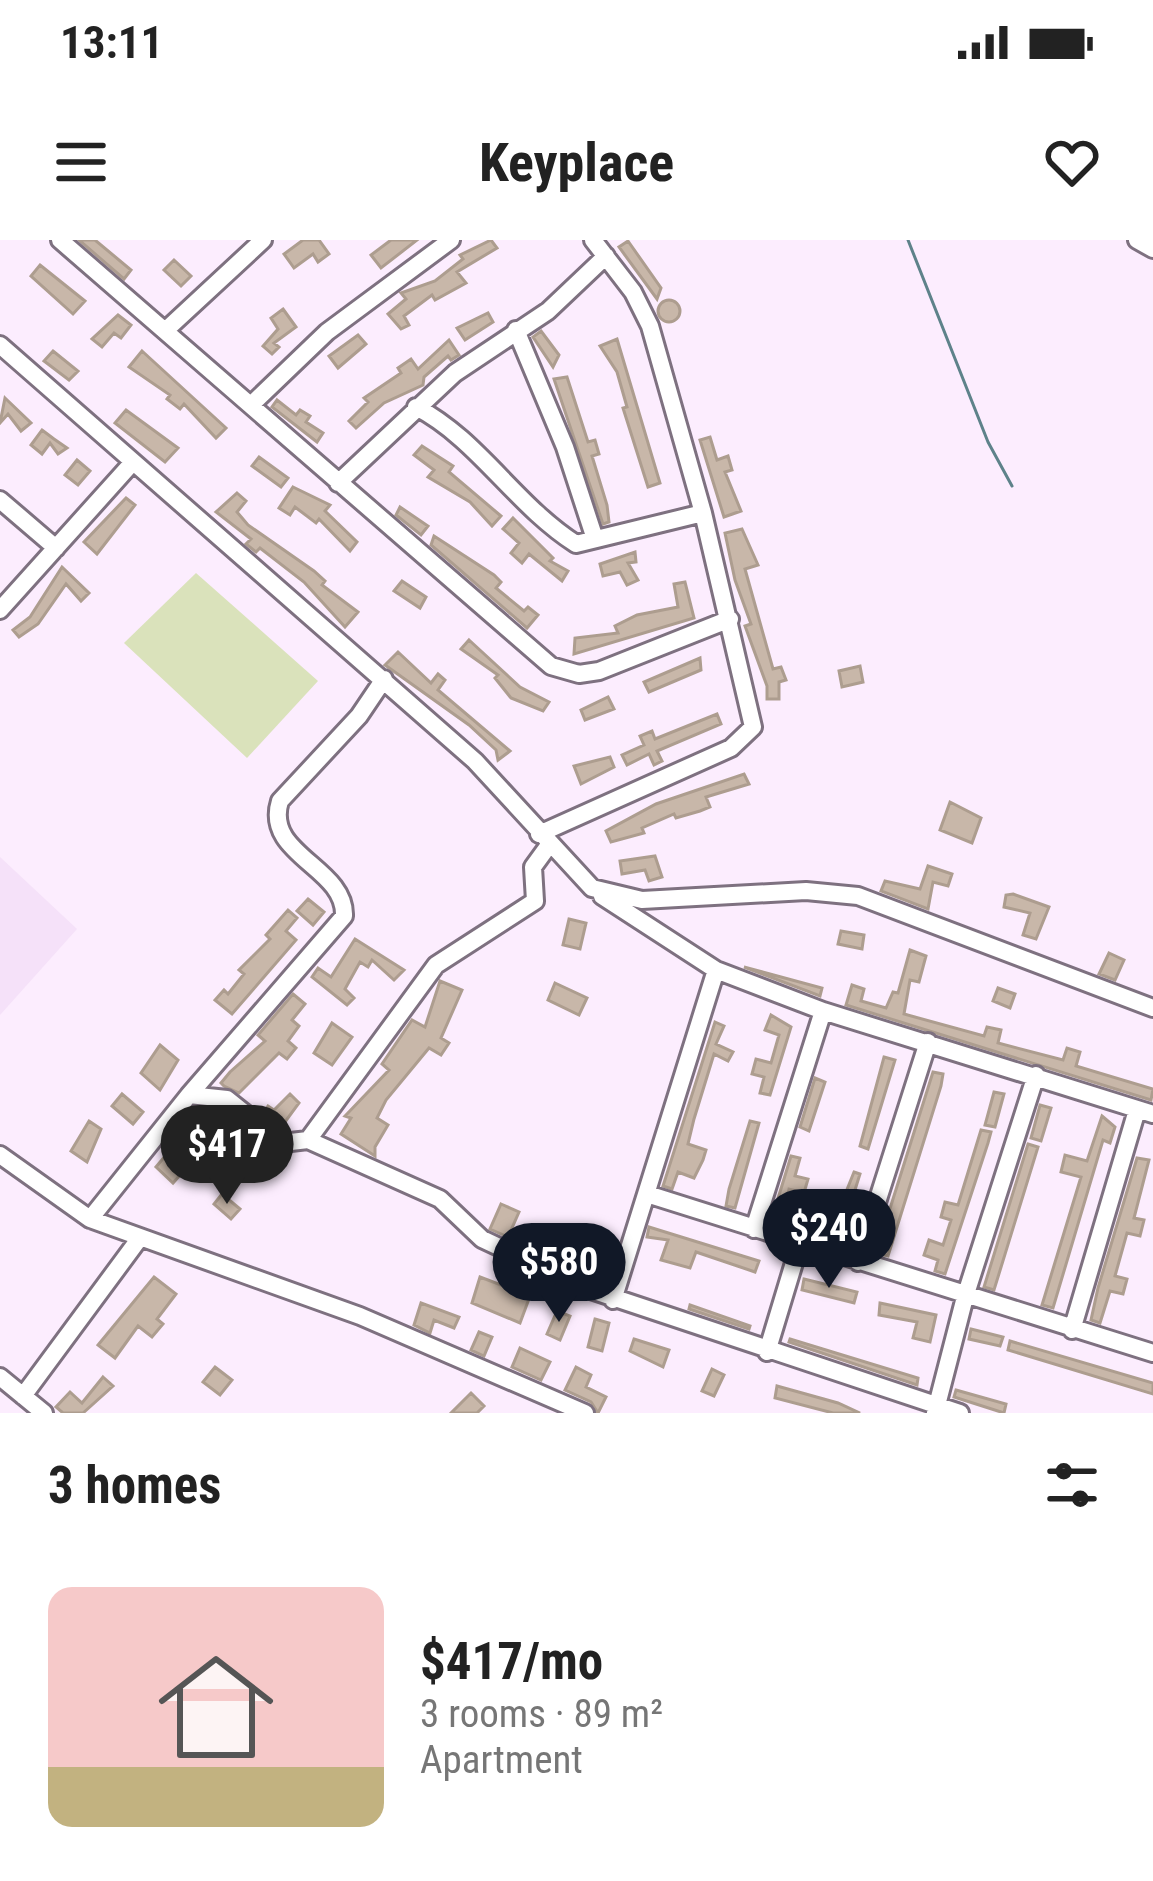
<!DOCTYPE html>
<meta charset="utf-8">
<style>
body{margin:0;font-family:"Roboto Condensed",sans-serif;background:#f6f6f6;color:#222;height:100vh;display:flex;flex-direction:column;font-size:45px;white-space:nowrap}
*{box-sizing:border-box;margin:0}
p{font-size:39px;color:#767676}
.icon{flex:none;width:66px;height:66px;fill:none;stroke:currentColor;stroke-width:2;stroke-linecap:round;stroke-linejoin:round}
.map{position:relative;height:1173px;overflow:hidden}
.sheet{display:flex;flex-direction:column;background:#fff;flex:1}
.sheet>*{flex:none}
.price{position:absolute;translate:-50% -102px;padding:0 27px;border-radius:42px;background:#111827;color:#fff;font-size:39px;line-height:78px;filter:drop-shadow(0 3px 6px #0008)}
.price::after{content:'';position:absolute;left:50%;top:72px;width:36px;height:27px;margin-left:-18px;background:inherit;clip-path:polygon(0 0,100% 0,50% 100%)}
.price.selected{background:#222;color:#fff}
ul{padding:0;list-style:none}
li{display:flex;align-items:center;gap:36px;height:300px;padding:0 48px}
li+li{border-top:3px solid #e0e0e0}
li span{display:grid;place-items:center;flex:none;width:336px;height:240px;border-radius:24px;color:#555}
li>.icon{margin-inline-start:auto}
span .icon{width:144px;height:144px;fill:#fffc;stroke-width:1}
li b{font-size:51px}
h2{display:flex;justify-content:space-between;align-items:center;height:144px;padding:0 48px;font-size:51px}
.status{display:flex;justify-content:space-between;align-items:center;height:84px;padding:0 60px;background:#fff;direction:ltr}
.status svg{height:33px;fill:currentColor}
header{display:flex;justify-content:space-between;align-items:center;height:156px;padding:0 48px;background:#fff;font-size:54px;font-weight:700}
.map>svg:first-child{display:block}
</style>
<div class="status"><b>13:11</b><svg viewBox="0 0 49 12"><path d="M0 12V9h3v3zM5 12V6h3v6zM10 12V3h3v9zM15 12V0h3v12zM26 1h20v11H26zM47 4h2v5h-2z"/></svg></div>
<header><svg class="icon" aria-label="menu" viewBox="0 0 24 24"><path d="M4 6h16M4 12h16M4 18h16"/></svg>Keyplace<svg class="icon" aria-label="heart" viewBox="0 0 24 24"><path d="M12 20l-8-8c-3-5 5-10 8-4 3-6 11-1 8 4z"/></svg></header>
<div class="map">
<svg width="1153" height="1173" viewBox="0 0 1153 1173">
<rect width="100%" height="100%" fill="#fcedfe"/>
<path fill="#f5e1f9" d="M0,617L77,689L0,775Z"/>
<path fill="#dae2bb" d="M196,333L318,441L247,518L124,403Z"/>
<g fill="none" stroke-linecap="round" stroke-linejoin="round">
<path stroke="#5e828a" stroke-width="3" d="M908,0L988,202L1012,246"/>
</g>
<path fill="#c8b7a9" stroke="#ad9d8f" stroke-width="3" d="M79,0H95L131,30L124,39Z
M303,0H319L329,14L318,22L313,14L294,28L284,14Z
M391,0H417L381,28L371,15Z
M491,0L497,8L457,32L466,43L435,60L432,55L404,76L409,85L401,89L388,74L406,59L401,53L435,41L463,19L460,15Z
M628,1L661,48L657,59L619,7Z
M174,20L191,36L181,46L164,30Z
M40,25L85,61L73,74L31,36Z
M658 71a11 11 0 1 1 22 0a11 11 0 1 1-22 0Z
M283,69L296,87L274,103L279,107L272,114L263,106L278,89L271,78Z
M488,73L493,82L465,100L457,88Z
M118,75L131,85L121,98L114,93L102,107L92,99Z
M541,91L559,115L553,127L533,97Z
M358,95L366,104L338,128L329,116Z
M617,99L660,243L648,247L623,168L627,167L617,132L600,106Z
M449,100L459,115L451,120L448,116L424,137L423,145L384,163L356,188L349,181L368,162L364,158L401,133L398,128L411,119L418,129Z
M53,111L78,131L69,140L44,121Z
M142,111L226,188L216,198L184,164L180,169L167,159L170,155L129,127Z
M567,137L588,202L595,200L599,214L592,216L607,265L609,282L603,284L554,139Z
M5,158L31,183L21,191L8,174L0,183Z
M277,160L296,175L300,170L310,176L306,182L323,193L317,202L272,167Z
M126,170L178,208L165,222L115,183Z
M42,190L54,199L67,208L58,214L50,203L42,214L31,205Z
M710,197L717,220L728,216L732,230L725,232L741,271L724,277L700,200Z
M422,206L453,226L449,232L501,276L492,286L470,262L428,237L434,230L414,215Z
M259,217L288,238L281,247L252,226Z
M77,220L90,231L78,245L65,235Z
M293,247L330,265L325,271L357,302L350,311L319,279L316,283L295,267L290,275L279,268Z
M237,253L246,261L237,272L248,285L314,331L325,341L322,345L358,372L345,387L304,342L260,308L256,312L246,304L251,299L216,272Z
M126,258L135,265L97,314L84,302Z
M400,267L428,286L421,295L396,275Z
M513,278L553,318L550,321L568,331L562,341L529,314L522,323L511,313L519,303L503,289Z
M742,289L758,325L745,329L773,429L781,427L786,440L779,442V459H767V446L745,386L751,384L735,340L725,293Z
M434,296L494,335L501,342L496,348L524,371L528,367L538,375L527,388L431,305Z
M635,312L636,322L628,323L638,340L627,345L620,332L603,336L600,324Z
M62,327L89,353L81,361L66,344L38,384L19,397L13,390L30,377Z
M402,341L426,357L420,368L394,351Z
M685,342L694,378L574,414L575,398L618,393L615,386L637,375L678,367L674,344Z
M469,400L520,447L549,462L543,471L511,458L495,438L498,435L461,409Z
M398,412L431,443L438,434L445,440L438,450L510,511L498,520L496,510L469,485L385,425Z
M700,418L701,430L649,452L644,442Z
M860,426L863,442L842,447L839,431Z
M608,457L614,469L585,480L581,470Z
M717,474L721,484L657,511L662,521L654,525L649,514L627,525L622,515L644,505L640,496L652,491L655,499Z
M610,517L614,527L581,544L574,526Z
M744,534L749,544L706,557L710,567L700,571L676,578L674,574L642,588L644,593L611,602L606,591L656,564Z
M950,562L981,578L972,603L940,590Z
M655,616L662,637L649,641L645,630L622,634L620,621Z
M928,626L952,634L948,646L933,642L928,669L881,651L885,641L920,649Z
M1013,654L1049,667L1036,699L1023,695L1030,673L1004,667L1006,655Z
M308,659L324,672L313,685L297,671Z
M288,670L297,678L286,691L296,700L232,774L215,760L224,750L228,754L244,734L239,730L270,699L266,695Z
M569,679L586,683L580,709L563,705Z
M841,691L864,695L862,709L838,704Z
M355,699L404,730L394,740L372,720L368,727L360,722L345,749L354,758L347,765L312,737L318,728L331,737Z
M910,710L926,716L919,742L910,740L904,774L984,796L987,787L1001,790L998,803L1063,820L1067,808L1080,812L1076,826L1153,849L1151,860L846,765L852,745L864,749L861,761L886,768L893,752L898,753Z
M1109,713L1124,720L1115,740L1099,734Z
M744,727L822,748L820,756Z
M440,741L462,750L441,798L449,803L441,815L429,808L386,860L377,878L388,885L375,907V916L341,894L351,878L345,876L389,830L382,824L412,780L425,787Z
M555,743L587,758L579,775L548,760Z
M998,748L1015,754L1010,768L993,761Z
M293,754L305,764L292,780L299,786L288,801L296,808L287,819L279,813L239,853L224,846L221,843L230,832L265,801L258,795Z
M771,775L791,787L770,855L760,853L764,837L752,834L756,819L771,823L779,795L765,790Z
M715,782L724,786L716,804L733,812L728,821L714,814L694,879L688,904L706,910L703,920L694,938L678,932L672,949L663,946Z
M332,783L352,797L332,825L314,813Z
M160,805L178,820L160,850L141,833Z
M884,817L895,820L868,909L860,906Z
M933,832L943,834L941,846L888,1016L876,1013Z
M815,838L825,842L809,891L800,887Z
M994,852L1004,854L995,887L985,885Z
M122,854L143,872L133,884L112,866Z
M290,854L299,863L282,886L264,872L268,866L274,870Z
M1040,865L1051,868L1041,901L1031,898Z
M1102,876L1115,887L1110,903L1103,900L1053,1068L1042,1065L1081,937L1061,932L1065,915L1087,921Z
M89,881L101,889L87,922L71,911Z
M750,881L759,883L735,968L726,966L729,949Z
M192,884L203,893L191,908L204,920L194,930L189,925L173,943L156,927Z
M981,890L991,892L988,903L945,1034L935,1031L938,1020L924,1015L929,1000L943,1005L951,980L941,977L945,962L958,965Z
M1028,904L1038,907L994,1050L984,1047Z
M791,916L800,918L795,936L808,939L804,953L789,949L785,967L776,965Z
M1137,918L1149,920L1134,978L1144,980L1140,996L1127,993L1115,1036L1127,1039L1123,1054L1110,1051L1100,1083L1091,1080L1098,1048Z
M854,932L860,934L839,1001L829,998L830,992Z
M222,954L240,969L231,979L214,964Z
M501,964L519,972L508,997L490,989Z
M649,987L759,1021L755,1032L696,1012L690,1028L661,1020L668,1000L647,997Z
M556,989L613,1012L604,1041L547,1016Z
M154,1037L176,1054L157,1079L163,1084L152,1097L138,1086L115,1118L98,1105Z
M480,1037L530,1056L520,1083L472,1063Z
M804,1039L857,1052L854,1063L802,1050Z
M421,1063L459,1077L454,1088L434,1080L430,1093L414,1085Z
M880,1063L936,1075L930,1102L913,1098L917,1082L879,1075Z
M690,1065L750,1086L749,1089L689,1069Z
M557,1071L570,1076L560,1100L547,1094Z
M595,1079L609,1083L602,1111L588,1107Z
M971,1089L1003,1097L1000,1106L969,1099Z
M479,1092L492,1097L484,1116L471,1110Z
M634,1099L669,1110L663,1127L630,1111Z
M790,1099L918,1138L917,1145L789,1102Z
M1010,1101L1153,1143V1154L1008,1110Z
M520,1108L550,1122L541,1140L512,1127Z
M215,1127L232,1140L220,1155L203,1142Z
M576,1127L591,1135L586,1147L606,1157L598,1173L591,1162L565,1150Z
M712,1129L724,1135L714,1156L702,1151Z
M103,1137L113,1146L83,1173H63L56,1167L70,1152L82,1163Z
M777,1146L838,1163L860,1173H833L775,1158Z
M956,1150L1006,1164L1004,1173L954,1157Z
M471,1153L484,1166L477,1173H451Z"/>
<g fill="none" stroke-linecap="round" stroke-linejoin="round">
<g stroke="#7e7180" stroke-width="22">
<path id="minor" d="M60,0L551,426L579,434L599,431L730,379
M1137,0L1153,9
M167,89L263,0
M516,90L565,207L595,299
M0,105L475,521L592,648L642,660L806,651L858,656L1153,768
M251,165L327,92L451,0
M416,167C478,199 515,265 576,304L703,273
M338,243L455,133L548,71L606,16
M0,260L56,308
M0,370L133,222
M539,594L731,508L753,487L703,273L650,86L633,52L593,0
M602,656L716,730L823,771L1153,874
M189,855L227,859L282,903L308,900L436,725L535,661L533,627L549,605
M308,900L440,959L482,999L591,1050L960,1173
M0,915L90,979L189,855L344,676C346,627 263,615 280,561L359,476L384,439
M647,954L1153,1113
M90,979L360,1076L585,1173
M754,989L823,771
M858,1022L928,802
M613,1060L716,730
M1072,1090L1137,870
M767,1112L800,1003
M0,1137L44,1173
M23,1156L139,999
M935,1173L965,1057L1036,835"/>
</g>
<use href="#minor" stroke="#fff" stroke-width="16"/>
</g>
</svg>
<b class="price selected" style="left:227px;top:967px">$417</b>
<b class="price" style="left:829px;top:1051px">$240</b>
<b class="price" style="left:559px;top:1085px">$580</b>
</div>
<section class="sheet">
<h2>3 homes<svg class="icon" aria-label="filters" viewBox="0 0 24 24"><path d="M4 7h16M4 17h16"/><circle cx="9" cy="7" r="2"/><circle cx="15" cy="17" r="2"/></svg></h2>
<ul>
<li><span style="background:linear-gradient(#f6c9c9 75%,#c2b280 0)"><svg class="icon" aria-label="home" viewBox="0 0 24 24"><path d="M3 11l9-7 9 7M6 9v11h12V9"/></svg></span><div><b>$417/mo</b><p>3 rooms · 89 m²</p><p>Apartment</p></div></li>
</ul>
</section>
